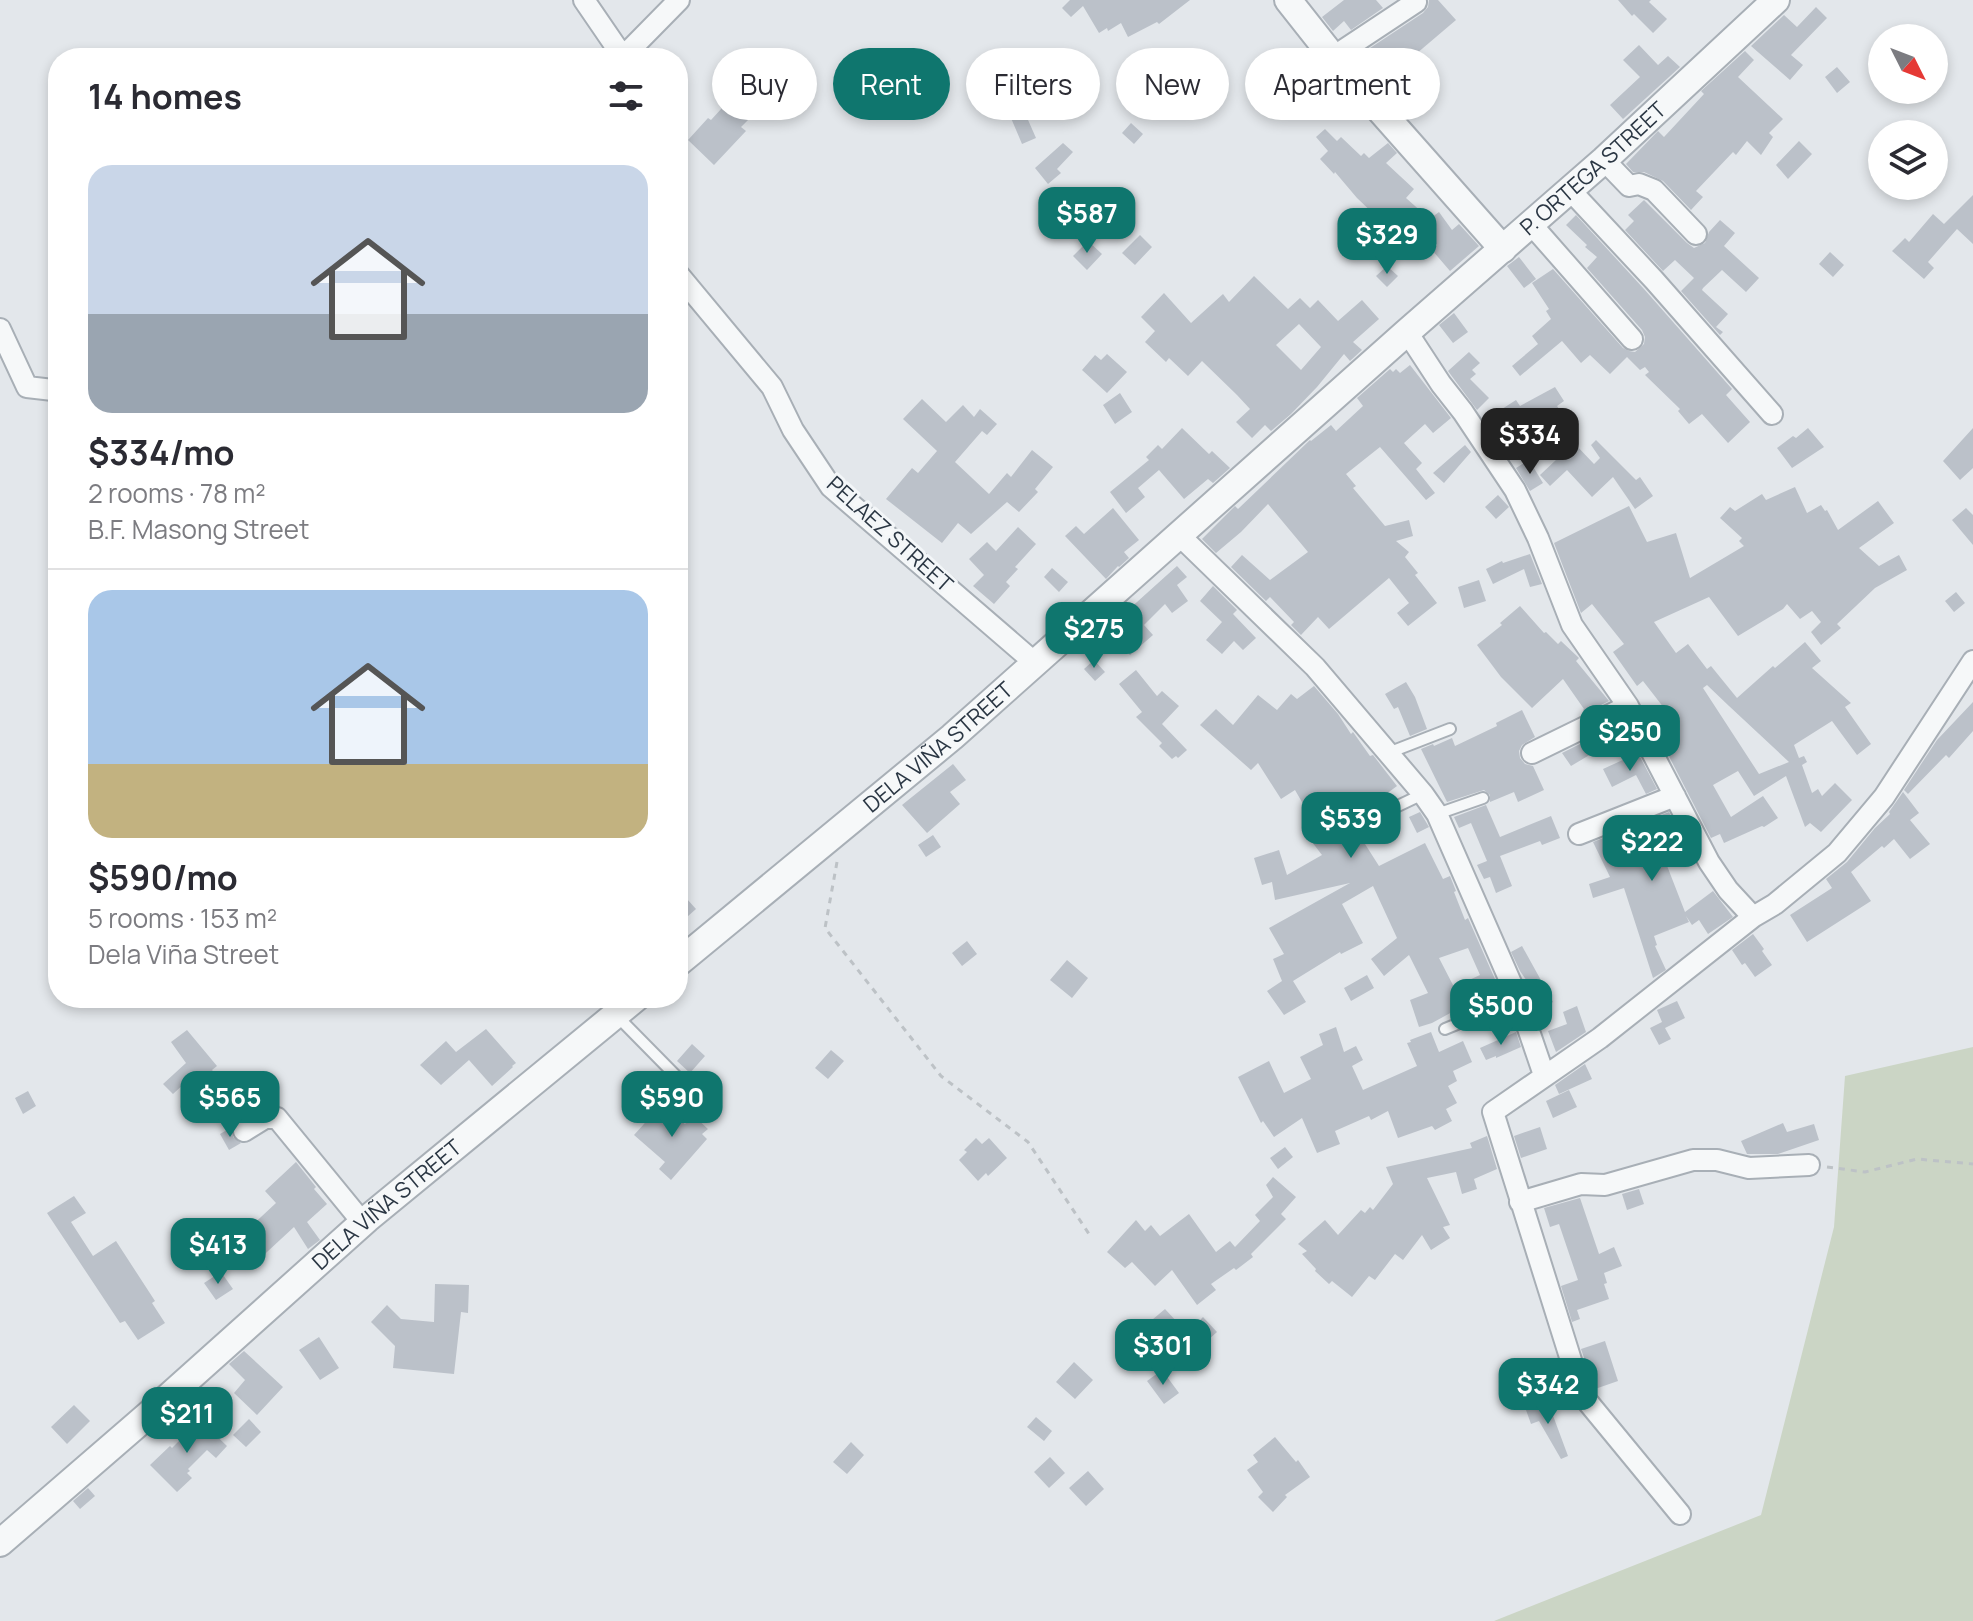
<!DOCTYPE html>
<meta charset="utf-8">
<style>
body{margin:0;font-family:Manrope,sans-serif;background:#f2f2f3;color:#2b2b33;height:100vh;display:flex;flex-direction:column;font-size:30px;white-space:nowrap}
*{box-sizing:border-box;margin:0}
p{font-size:26px;color:#7c7c81}
.icon{flex:none;width:44px;height:44px;fill:none;stroke:currentColor;stroke-width:2;stroke-linecap:round;stroke-linejoin:round}
.map{position:relative;flex:1;overflow:hidden}
.panel{position:absolute;left:48px;top:48px;width:640px;height:960px;display:flex;flex-direction:column;background:#fff;border-radius:32px;box-shadow:0 4px 12px #0003}
.panel>*{flex:none}
.banner{position:absolute;left:712px;top:48px;width:760px;height:72px;display:flex;gap:16px}
.needle{width:52px;rotate:132deg}
.buttons{position:absolute;left:1868px;top:24px;display:grid;gap:16px}
.buttons a{display:grid;place-items:center;width:80px;height:80px;border-radius:50%;background:#fff;box-shadow:0 4px 12px #0003;font-size:40px}
.price{position:absolute;translate:-50% -68px;padding:0 18px;border-radius:16px;background:#0f766e;color:#fff;font-size:26px;line-height:52px;filter:drop-shadow(0 2px 4px #0008)}
.price::after{content:'';position:absolute;left:50%;top:48px;width:24px;height:18px;margin-left:-12px;background:inherit;clip-path:polygon(0 0,100% 0,50% 100%)}
.price.on{background:#222;color:#fff}
ul{padding:0;list-style:none}
li{display:grid;align-content:center;gap:16px;height:424px;padding:0 40px}
li+li{border-top:2px solid #e1e1e2}
li span{display:grid;place-items:center;height:248px;border-radius:24px;color:#555}
li>.icon{margin-inline-start:auto}
span .icon{width:144px;height:144px;fill:#fffc;stroke-width:1}
li b{font-size:34px}
h2{display:flex;justify-content:space-between;align-items:center;height:96px;padding:0 40px;font-size:34px}
.pill{padding:0 28px;border-radius:36px;background:#fff;box-shadow:0 4px 12px #0003;font-size:28px;line-height:72px}
.pill.on{background:#0f766e;color:#fff}
.map>svg:first-child{display:block}
</style>
<div class="map">
<svg width="1973" height="1621" viewBox="0 0 1973 1621">
<rect width="100%" height="100%" fill="#e3e7eb"/>
<path fill="#cbd5c5" d="M1973,1047V1621H1494L1761,1515L1834,1227L1845,1076Z"/>
<path fill="#bbc1c9" fill-rule="evenodd" d="M1070,0H1190L1159,24L1157,22L1128,37L1121,23L1108,31L1107,28L1099,33L1083,6L1071,17L1062,8Z
M1344,0H1376L1383,8L1351,30L1344,21L1333,31L1322,17Z
M1429,0H1438L1456,20L1396,71L1392,66L1376,81L1355,58L1423,13L1428,7Z
M1618,0H1651L1649,2L1667,19L1653,33L1634,14L1632,16Z
M1816,7L1827,18L1791,55L1803,65L1790,80L1751,46L1784,15L1797,27Z
M1639,45L1658,65L1668,56L1680,67L1623,119L1610,105L1640,77L1623,60Z
M1745,51L1754,60L1738,77L1783,119L1769,133L1773,137L1761,155L1747,141L1736,155L1733,152L1696,191L1703,197L1691,210L1663,181L1644,172H1633L1626,164L1658,131L1664,137L1704,94L1701,91Z
M1837,67L1850,82L1837,93L1825,77Z
M1021,104L1036,138L1022,144L1008,111Z
M736,105L750,118L741,127L746,131L714,165L688,140L708,118L711,120L722,108L729,114Z
M1131,123L1143,134L1134,144L1122,133Z
M1325,129L1337,141L1341,137L1361,156L1364,153L1369,158L1388,143L1397,153L1386,163L1414,189L1406,198L1424,214L1400,239L1357,198L1335,172L1334,174L1320,159L1328,151L1316,137Z
M1799,141L1812,154L1788,179L1776,165Z
M1063,143L1073,152L1057,169L1061,173L1048,184L1035,168Z
M1076,187L1090,203L1079,212L1065,196Z
M1973,195V244L1957,229L1928,262L1934,268L1924,279L1892,251L1905,238L1909,242L1933,214L1944,224Z
M1644,200L1687,243L1694,248L1705,243L1709,232L1720,220L1735,233L1724,246L1759,278L1746,292L1722,270L1703,288L1702,290L1728,314L1716,327L1723,332L1720,335L1681,291L1694,278L1675,260L1663,271L1625,230L1634,221L1628,215Z
M1439,212L1452,230L1459,224L1479,246L1450,271L1432,250L1437,245L1420,226Z
M1576,215L1644,289L1732,389L1726,395L1750,422L1728,443L1702,414L1689,424L1678,411L1680,409L1645,375L1649,372L1645,367L1640,370L1627,357L1610,374L1590,355L1581,363L1562,341L1520,376L1512,366L1538,344L1532,336L1551,319L1546,311L1549,309L1532,283L1553,269L1623,348L1629,351L1635,352L1644,344L1645,337L1642,330L1587,268L1597,257L1585,247L1587,245L1566,225Z
M1140,235L1152,247L1135,265L1122,253Z
M1088,241L1102,254L1087,270L1073,256Z
M1830,252L1844,265L1833,277L1819,264Z
M1519,257L1536,279L1524,288L1507,266Z
M1387,266L1398,276L1387,287L1376,276Z
M1254,276L1288,309L1300,298L1310,308L1318,300L1338,321L1362,300L1379,319L1353,342L1362,350L1350,361L1344,354L1317,387L1291,414L1271,431L1265,425L1252,438L1236,422L1250,409L1237,395L1202,361L1188,376L1169,358L1166,362L1145,342L1155,331L1141,317L1164,293L1191,323L1223,294L1229,302ZM1299,324L1321,347L1301,370L1276,345Z
M1454,313L1468,332L1453,343L1439,325Z
M1469,352L1480,363L1472,370L1476,374L1470,379L1489,398L1477,410L1448,371Z
M1107,354L1127,372L1107,393L1082,370L1095,355L1101,360Z
M1410,365L1451,418L1433,433L1425,424L1404,443L1422,463L1416,469L1435,493L1426,500L1380,447L1346,474L1356,486L1353,488L1385,526L1409,520L1413,536L1396,541L1409,552L1405,557L1418,573L1415,575L1437,603L1408,626L1397,613L1409,603L1389,578L1329,629L1318,617L1301,635L1291,625L1294,622L1270,597L1266,601L1231,567L1242,555L1270,580L1308,552L1268,504L1241,532L1216,553L1202,539L1235,506L1238,509L1310,440L1311,441L1331,425L1336,431L1363,406L1357,398L1390,369L1393,372L1396,369L1400,373Z
M1555,387L1564,401L1557,406L1564,416L1540,431L1536,425L1508,442L1498,426L1509,419L1502,409L1516,400L1520,406Z
M1120,393L1132,412L1115,424L1103,405Z
M922,399L946,422L963,405L974,417L980,409L997,424L987,435L982,431L955,462L989,494L1007,473L1011,477L1032,450L1053,467L1035,489L1038,492L1019,512L1007,502L971,534L958,523L942,543L886,499L912,468L918,473L937,451L903,419Z
M1182,428L1209,454L1212,451L1230,468L1213,483L1208,479L1184,499L1159,470L1138,488L1145,497L1126,513L1110,492L1149,460L1146,457L1158,445L1162,449Z
M1808,428L1824,447L1792,468L1777,448L1793,436L1796,438Z
M1973,428V468L1960,480L1943,461Z
M1596,440L1636,480L1640,477L1653,496L1635,509L1613,477L1592,497L1567,470L1550,486L1540,475L1574,443L1594,464L1600,458L1591,445Z
M1465,445L1471,452L1444,483L1433,473Z
M1529,460L1543,483L1530,491L1516,468Z
M1795,487L1807,513L1821,505L1825,511L1827,510L1838,530L1878,501L1894,523L1859,548L1879,566L1899,555L1907,570L1875,588L1837,624L1841,628L1821,645L1811,632L1821,622L1812,611L1800,619L1787,604L1783,609L1738,636L1709,597L1654,622L1676,653L1688,644L1707,669L1711,666L1737,698L1773,666L1775,668L1805,642L1821,661L1812,668L1851,703L1845,707L1871,744L1857,755L1832,721L1794,745L1799,758L1804,756L1807,762L1802,765L1812,793L1818,789L1822,796L1835,783L1852,800L1821,832L1810,823L1805,827L1786,776L1754,796L1738,771L1713,785L1731,817L1763,796L1778,818L1764,827L1762,826L1724,843L1720,834L1711,838L1656,731L1671,717L1643,681L1637,686L1613,652L1624,644L1592,604L1581,613L1554,543L1629,506L1647,542L1676,533L1690,578L1744,546L1739,541L1742,538L1720,518L1730,507L1735,511L1762,494L1766,500ZM1707,685L1729,706L1789,762L1759,774L1703,688Z
M1498,495L1509,507L1496,519L1485,507Z
M1113,508L1139,540L1124,552L1129,558L1119,567L1118,566L1106,579L1065,536L1076,526L1084,534Z
M1966,508L1973,515V545L1952,520Z
M1018,527L1036,544L1015,567L1018,569L1006,582L1010,586L994,604L973,586L984,575L969,559L987,542L996,551Z
M1530,554L1542,584L1530,587L1524,569L1493,584L1486,569L1502,561L1503,563Z
M1177,566L1187,577L1177,585L1188,601L1172,613L1165,604L1144,625L1153,635L1130,655L1107,629Z
M1052,568L1068,582L1059,592L1044,577Z
M1479,580L1486,601L1464,608L1458,587Z
M1213,586L1237,610L1233,614L1256,638L1243,650L1234,641L1222,654L1206,640L1222,622L1200,601Z
M1956,592L1965,603L1954,612L1945,601Z
M1520,606L1544,633L1546,632L1558,644L1561,641L1579,658L1576,661L1609,701L1585,713L1583,710L1584,709L1563,679L1532,708L1501,677L1477,645L1502,625L1500,623Z
M1094,660L1105,672L1095,681L1084,669Z
M1136,670L1157,696L1162,691L1179,706L1162,724L1187,750L1178,758L1176,756L1172,759L1159,746L1162,743L1136,717L1142,712L1119,684Z
M1406,682L1415,697L1427,729L1410,736L1398,707L1394,709L1385,694Z
M1314,686L1338,714L1351,734L1353,732L1370,756L1373,755L1397,786L1370,806L1372,810L1356,818L1355,826L1361,831L1358,833L1379,866L1425,843L1443,879L1450,876L1456,891L1454,892L1465,920L1468,918L1502,995L1491,1000L1489,995L1477,1001L1476,999L1432,1023L1419,1027L1410,1000L1428,993L1409,955L1384,976L1371,959L1397,938L1373,886L1342,904L1363,943L1341,954L1340,952L1293,981L1306,1002L1284,1015L1267,991L1282,981L1273,959L1284,954L1269,928L1350,883L1275,900L1272,882L1262,885L1254,858L1279,850L1287,875L1322,855L1312,842L1321,835L1295,790L1281,799L1258,763L1251,770L1200,725L1216,709L1233,725L1258,695L1277,710L1291,694L1297,699ZM1468,948L1480,975L1454,987L1439,958Z
M1973,702V731L1949,758L1946,755L1908,794L1904,790L1937,740Z
M1522,710L1535,737L1522,745L1519,751L1520,758L1525,764L1533,766L1544,790L1518,802L1514,792L1490,802V795L1484,790L1447,802L1421,749L1433,744L1434,746L1452,738L1455,746L1497,726L1496,723Z
M1622,723L1625,728L1601,743L1603,747L1571,766L1562,753Z
M1638,753L1657,789L1646,794L1636,775L1612,787L1603,769Z
M953,764L966,780L950,792L960,804L927,833L902,805Z
M1903,792L1919,813L1910,820L1930,844L1910,859L1894,839L1884,848L1882,846L1851,872L1871,901L1807,942L1790,915L1832,888L1826,879L1847,862L1875,828L1890,814L1889,812Z
M1486,805L1500,837L1551,816L1560,838L1542,845L1540,841L1500,856L1512,886L1496,893L1490,877L1484,879L1477,865L1487,861L1471,823L1459,828L1454,817Z
M1420,812L1429,827L1417,833L1409,817Z
M1669,812L1686,846L1664,858L1685,912L1713,891L1733,917L1708,934L1699,920L1692,925L1686,916L1689,922L1654,936L1657,945L1655,946L1666,970L1653,978L1624,888L1593,898L1589,884L1610,877L1593,842Z
M933,835L941,847L926,857L918,845Z
M678,889L696,909L678,925Z
M1753,934L1764,949L1762,951L1772,965L1755,977L1745,963L1742,965L1732,950Z
M967,941L977,954L962,966L952,953Z
M1522,946L1553,1002L1545,1007L1520,971L1511,952Z
M1067,960L1088,978L1072,998L1050,980Z
M1367,975L1374,988L1351,1001L1344,988Z
M1677,1001L1685,1018L1665,1028L1671,1039L1659,1045L1650,1028L1662,1022L1657,1010Z
M1577,1006L1586,1032L1556,1052L1548,1031L1567,1024L1563,1012Z
M1336,1027L1344,1052L1356,1046L1363,1060L1352,1066L1363,1090L1417,1066L1407,1043L1411,1042L1410,1040L1431,1032L1439,1052L1463,1041L1472,1062L1453,1071L1457,1081L1448,1086L1457,1103L1446,1109L1452,1121L1435,1130L1432,1126L1398,1138L1388,1111L1371,1120L1369,1116L1335,1131L1340,1144L1317,1153L1302,1118L1274,1137L1263,1121L1261,1123L1238,1077L1269,1061L1284,1093L1311,1079L1300,1057L1323,1045L1319,1034Z
M486,1029L516,1063L512,1066L513,1067L492,1086L469,1060L441,1085L420,1065L446,1041L456,1052Z
M187,1030L217,1066L212,1070L246,1110L226,1128L187,1081L173,1094L163,1084L186,1063L171,1042Z
M1516,1032L1521,1047L1496,1058V1056L1486,1060L1480,1048Z
M692,1044L705,1056L690,1073L677,1061Z
M831,1050L844,1061L828,1079L815,1068Z
M1585,1064L1592,1079L1559,1094L1555,1085Z
M1569,1090L1577,1107L1553,1118L1546,1101Z
M28,1091L36,1106L23,1114L15,1098Z
M662,1104L685,1124L693,1115L708,1129L702,1134L707,1139L671,1180L659,1169L665,1162L634,1135Z
M1783,1123L1787,1132L1814,1124L1819,1140L1778,1154H1747L1741,1141Z
M232,1127L233,1137L241,1143L229,1150L220,1134Z
M1540,1127L1547,1149L1521,1158L1514,1136Z
M1487,1136L1497,1169L1474,1179L1477,1189L1462,1194L1456,1172L1427,1178L1450,1225L1443,1227L1450,1238L1431,1250L1422,1235L1403,1260L1395,1254L1375,1280L1369,1276L1352,1297L1332,1281L1329,1284L1315,1271L1316,1269L1302,1254L1307,1251L1298,1244L1325,1220L1338,1235L1361,1210L1365,1213L1370,1207L1373,1210L1393,1184L1386,1167L1472,1148L1470,1143Z
M976,1138L982,1144L989,1138L1007,1158L988,1176L986,1173L978,1181L959,1160L967,1152L964,1150Z
M1285,1147L1293,1157L1278,1169L1270,1158Z
M296,1162L316,1187L314,1189L327,1204L307,1222L320,1240L308,1249L294,1227L254,1264L234,1242L276,1203L265,1191Z
M1273,1177L1296,1197L1281,1214L1286,1219L1251,1254L1253,1257L1236,1270L1234,1268L1211,1284L1216,1290L1197,1305L1172,1270L1155,1286L1132,1262L1125,1268L1107,1252L1136,1220L1145,1231L1151,1225L1160,1236L1189,1214L1216,1252L1230,1241L1235,1247L1260,1221L1255,1215L1273,1197L1266,1185Z
M1639,1189L1644,1204L1627,1210L1622,1194Z
M74,1196L86,1213L71,1222L93,1256L116,1241L155,1301L152,1303L165,1323L138,1340L125,1321L120,1323L47,1213Z
M1580,1198L1599,1254L1614,1247L1622,1266L1604,1273L1607,1283L1604,1284L1609,1299L1577,1310L1580,1319L1572,1322L1561,1286L1578,1280L1559,1224L1550,1227L1544,1208Z
M221,1272L233,1289L216,1300L204,1283Z
M435,1284L469,1285L468,1313L461,1312L454,1374L393,1368L395,1346L371,1322L387,1305L401,1319L434,1322Z
M1165,1309L1179,1324L1160,1340L1146,1325Z
M1203,1317L1217,1332L1207,1341L1193,1327Z
M319,1337L339,1368L320,1380L299,1350Z
M1605,1341L1618,1381L1595,1389L1581,1349Z
M244,1351L283,1387L257,1415L234,1393L245,1380L229,1364Z
M1074,1362L1093,1380L1075,1399L1056,1382Z
M1162,1370L1179,1393L1164,1404L1147,1381Z
M1548,1402L1568,1456L1561,1459L1539,1421L1531,1424L1526,1410Z
M74,1405L90,1421L67,1444L51,1427Z
M1036,1417L1052,1431L1044,1441L1027,1427Z
M249,1419L261,1432L246,1447L233,1435Z
M200,1420L227,1446L216,1458L207,1450L188,1469L190,1471L187,1473L192,1478L177,1492L150,1465L170,1446L172,1448Z
M1275,1437L1296,1462L1298,1460L1310,1477L1285,1495L1287,1497L1273,1512L1258,1497L1263,1492L1247,1470L1258,1462L1253,1455Z
M851,1442L864,1455L847,1474L833,1462Z
M1050,1457L1065,1473L1049,1488L1034,1472Z
M1088,1471L1104,1489L1086,1506L1069,1488Z
M88,1488L95,1496L80,1509L73,1501Z"/>
<g fill="none" stroke-linecap="round" stroke-linejoin="round">
<g stroke="#a8afb6" stroke-width="14">
<path id="service" d="M1388,753L1450,729
M1437,814L1483,798
M1362,823L1423,794
M617,1016L678,1078
M1445,1029L1518,999"/>
</g>
<g stroke="#a8afb6" stroke-width="24">
<path id="minor" d="M584,0L623,57
M1333,57L1416,2
M622,58L679,0
M1604,160L1629,186L1639,184L1654,190L1696,234
M1570,190L1654,280L1772,414
M1531,224L1632,339
M678,274L772,387L793,430L831,487L1034,662
M0,329L27,387L53,390L58,385
M1407,332L1441,384L1463,412L1515,490L1538,538L1572,625L1628,706L1709,862L1728,890L1753,917
M1179,535L1315,667L1423,794L1437,814L1518,999L1544,1075
M1532,753L1628,706
M1579,834L1675,796
M244,1131L265,1118H277L363,1223
M1520,1202L1581,1184L1605,1185L1693,1160H1717L1749,1168L1809,1165
M1680,1514L1587,1401L1581,1392L1493,1112L1600,1038L1753,917L1775,904L1837,853L1884,797L1973,661"/>
</g>
<g stroke="#a8afb6" stroke-width="30">
<g id="tertiary">
<path d="M1288,0L1333,57L1503,249"/>
<path id="s1" d="M678,963L952,737L1407,332L1604,160L1776,0"/>
<path id="s2" d="M0,1543L148,1415L367,1219L636,998"/>
</g>
</g>
<path stroke="#bdc2c6" stroke-width="3" stroke-dasharray="6 6" stroke-linecap="butt" d="M837,862L825,928L941,1076L1028,1142L1091,1237
M1827,1167L1865,1172L1917,1159L1973,1164"/>
<use href="#service" stroke="#f6f8f9" stroke-width="10"/>
<use href="#minor" stroke="#f6f8f9" stroke-width="20"/>
<use href="#tertiary" stroke="#f6f8f9" stroke-width="26"/>
</g>
<g text-anchor="middle" dominant-baseline="central" stroke-width="6" stroke-linejoin="round" paint-order="stroke">
<g font-size="22" fill="#2b3744" stroke="#f3f6f8">
<text stroke="none"><textPath href="#s1" startOffset="1212">P. ORTEGA STREET</textPath></text>
<text transform="translate(890 534) rotate(42)">PELAEZ STREET</text>
<text stroke="none"><textPath href="#s1" startOffset="338">DELA VIÑA STREET</textPath></text>
<text stroke="none"><textPath href="#s2" startOffset="514">DELA VIÑA STREET</textPath></text>
</g>
</g>
</svg>
<div class="buttons">
<a><svg class="needle" viewBox="-14 -14 28 28"><path d="M0-13l5 13h-10z" fill="#e53935"/><path d="M0 13l5-13h-10z" fill="#7c7c81"/></svg></a>
<a><svg class="icon" aria-label="layers" viewBox="0 0 24 24"><path d="M12 4l9 5-9 5-9-5zM3 14l9 5 9-5"/></svg></a>
</div>
<b class="price" style="left:1087px;top:255px">$587</b>
<b class="price" style="left:1387px;top:276px">$329</b>
<b class="price on" style="left:1530px;top:476px">$334</b>
<b class="price" style="left:1094px;top:670px">$275</b>
<b class="price" style="left:1630px;top:773px">$250</b>
<b class="price" style="left:1351px;top:860px">$539</b>
<b class="price" style="left:1652px;top:883px">$222</b>
<b class="price" style="left:1501px;top:1047px">$500</b>
<b class="price" style="left:230px;top:1139px">$565</b>
<b class="price" style="left:672px;top:1139px">$590</b>
<b class="price" style="left:218px;top:1286px">$413</b>
<b class="price" style="left:1163px;top:1387px">$301</b>
<b class="price" style="left:1548px;top:1426px">$342</b>
<b class="price" style="left:187px;top:1455px">$211</b>
<div class="banner">
<a class="pill">Buy</a>
<a class="pill on">Rent</a>
<a class="pill">Filters</a>
<a class="pill">New</a>
<a class="pill">Apartment</a>
</div>
<section class="panel">
<h2>14 homes<svg class="icon" aria-label="filters" viewBox="0 0 24 24"><path d="M4 7h16M4 17h16"/><circle cx="9" cy="7" r="2"/><circle cx="15" cy="17" r="2"/></svg></h2>
<ul>
<li><span style="background:linear-gradient(#c9d6e8 60%,#9aa5b1 0)"><svg class="icon" aria-label="home" viewBox="0 0 24 24"><path d="M3 11l9-7 9 7M6 9v11h12V9"/></svg></span><div><b>$334/mo</b><p>2 rooms · 78 m²</p><p>B.F. Masong Street</p></div></li>
<li><span style="background:linear-gradient(#a9c7e8 70%,#c2b280 0)"><svg class="icon" aria-label="home" viewBox="0 0 24 24"><path d="M3 11l9-7 9 7M6 9v11h12V9"/></svg></span><div><b>$590/mo</b><p>5 rooms · 153 m²</p><p>Dela Viña Street</p></div></li>
</ul>
</section>
</div>
